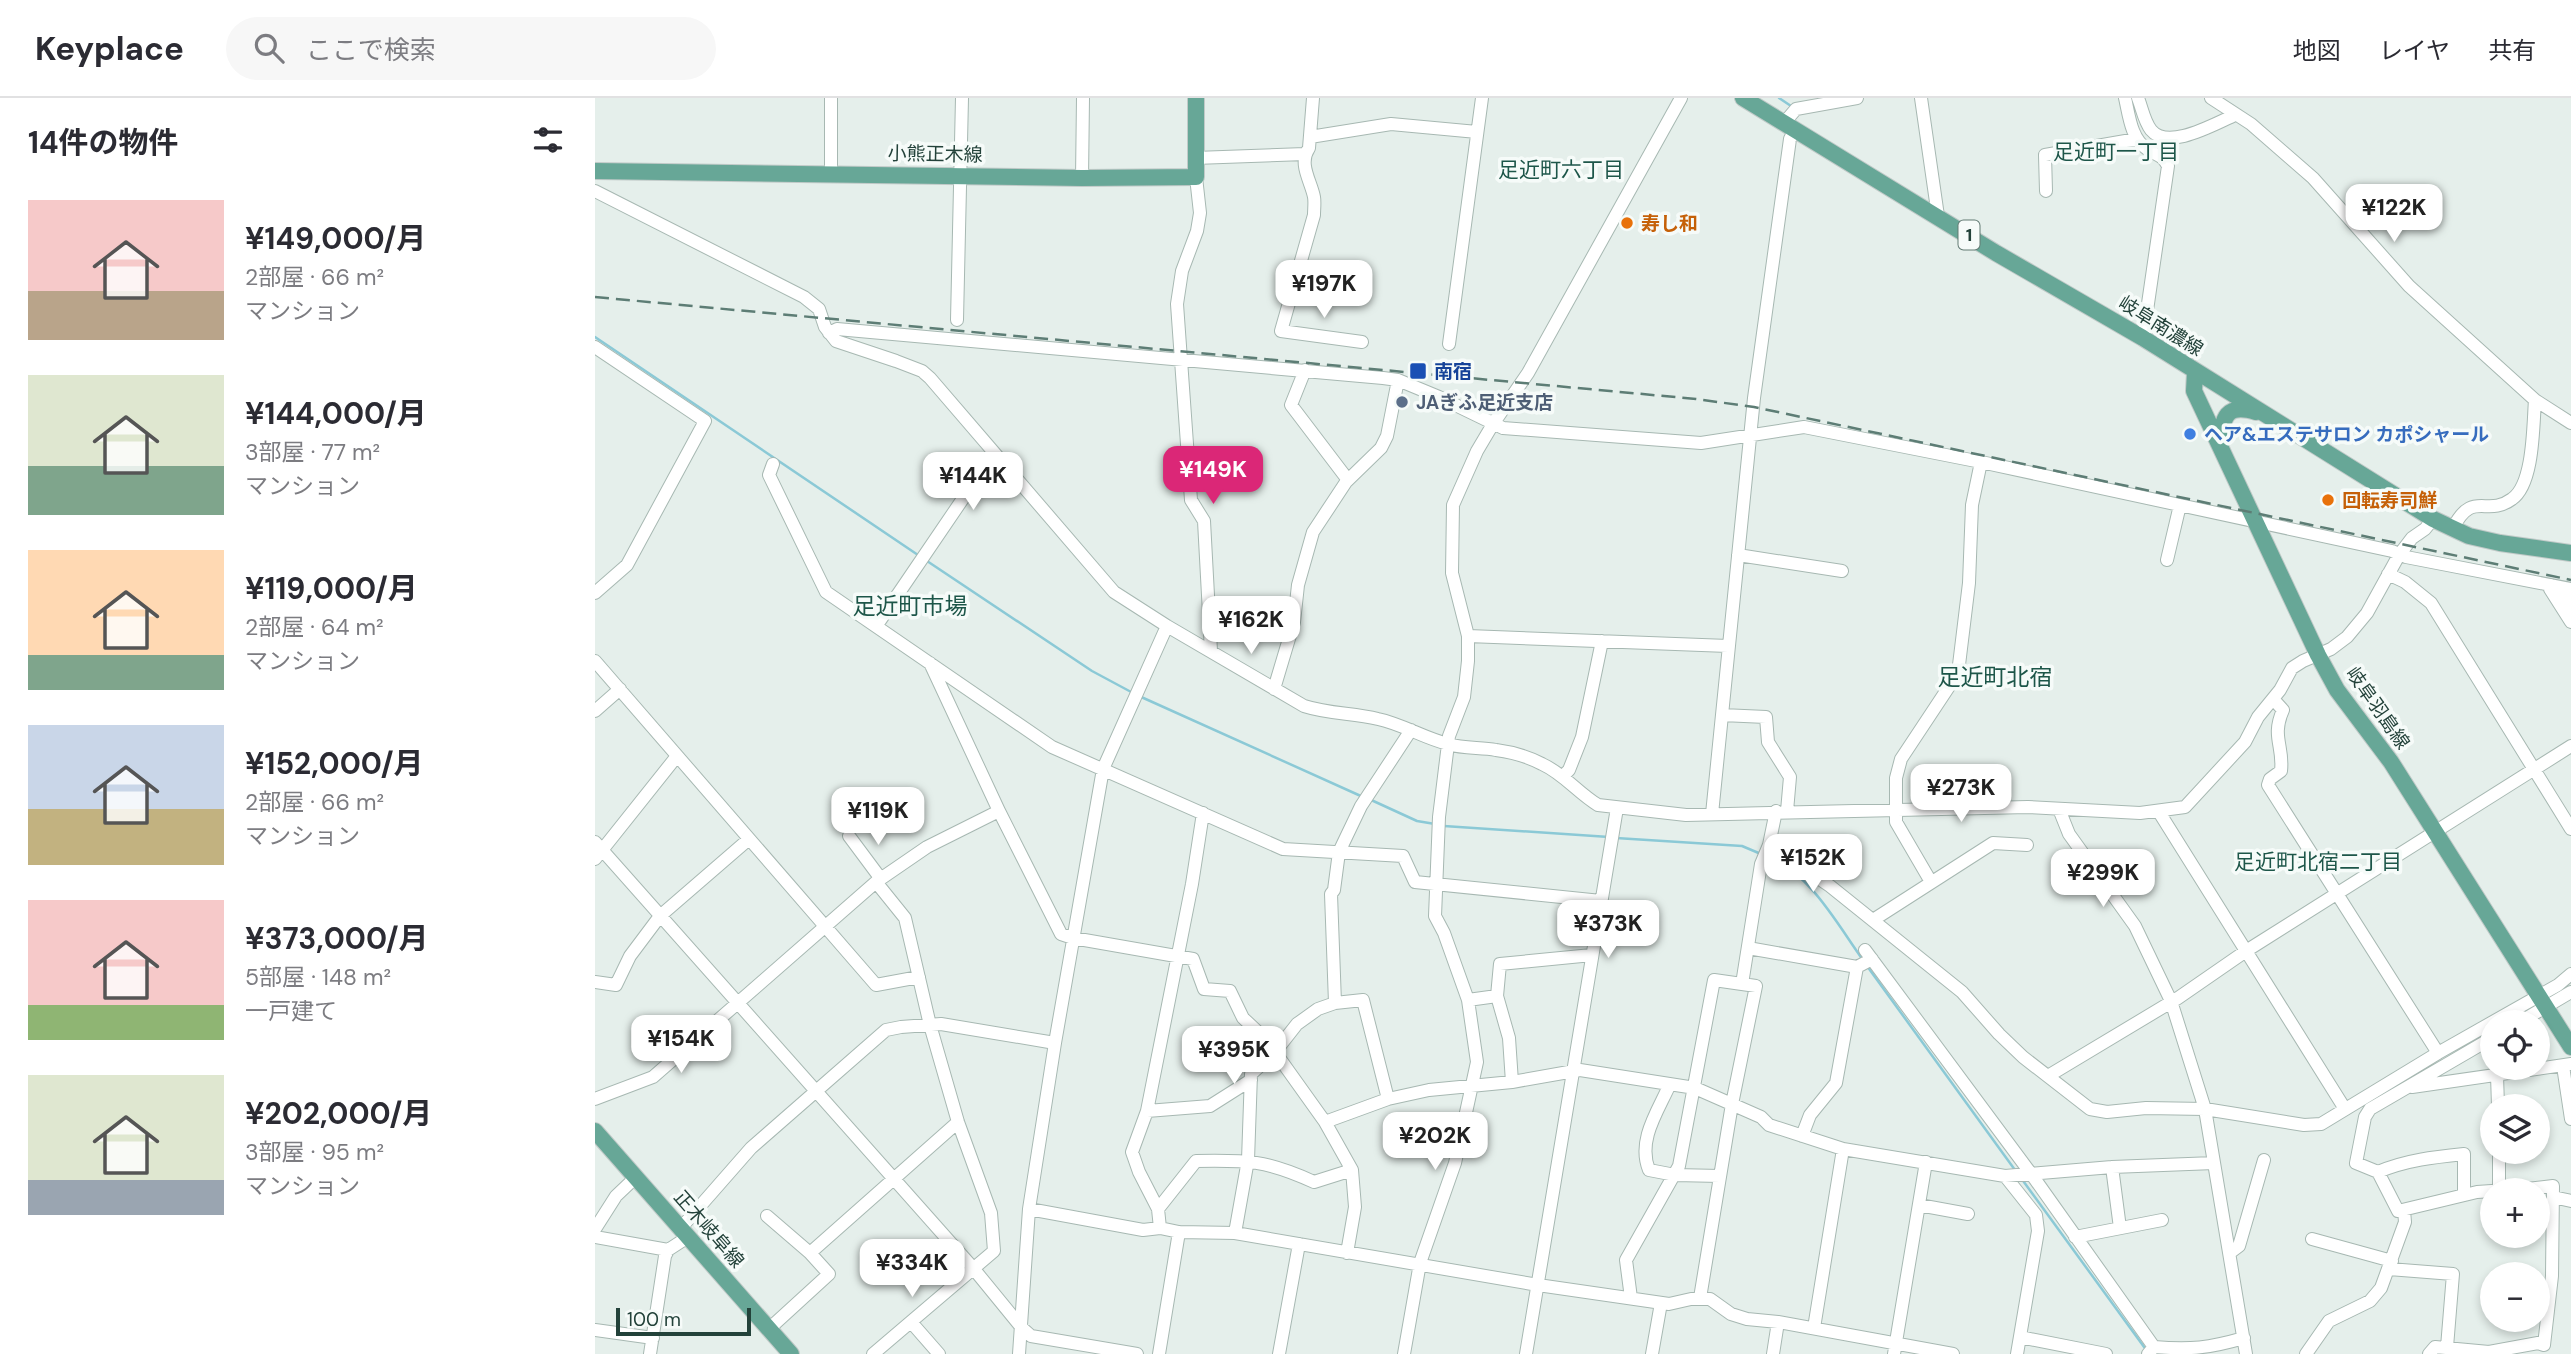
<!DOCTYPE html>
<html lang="ja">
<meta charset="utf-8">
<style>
body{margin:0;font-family:"DM Sans","Noto Sans JP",sans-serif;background:#f7f7f7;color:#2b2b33;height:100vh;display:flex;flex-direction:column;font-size:26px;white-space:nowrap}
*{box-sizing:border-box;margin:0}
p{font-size:23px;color:#7c7c81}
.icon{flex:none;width:38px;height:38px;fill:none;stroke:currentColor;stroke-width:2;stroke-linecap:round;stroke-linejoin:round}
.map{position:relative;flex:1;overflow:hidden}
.sheet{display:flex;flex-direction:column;background:#fff;width:595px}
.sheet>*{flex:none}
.controls{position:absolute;left:1885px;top:912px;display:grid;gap:14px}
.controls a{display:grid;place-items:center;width:70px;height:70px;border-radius:50%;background:#fff;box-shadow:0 4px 10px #0003;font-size:35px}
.scale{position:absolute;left:21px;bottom:18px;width:135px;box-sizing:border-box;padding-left:7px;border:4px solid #23423a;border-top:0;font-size:19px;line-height:24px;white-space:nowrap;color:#23423a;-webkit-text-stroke:5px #f6fbf9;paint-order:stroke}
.price{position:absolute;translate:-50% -60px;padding:0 16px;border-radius:14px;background:#fff;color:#222;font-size:23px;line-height:46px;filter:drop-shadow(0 2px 4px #0008)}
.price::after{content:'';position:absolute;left:50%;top:42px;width:21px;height:16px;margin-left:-10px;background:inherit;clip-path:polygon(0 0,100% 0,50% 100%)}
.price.active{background:#db2777;color:#fff}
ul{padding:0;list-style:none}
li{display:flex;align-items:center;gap:21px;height:175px;padding:0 28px}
li span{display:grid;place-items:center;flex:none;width:196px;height:140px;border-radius:0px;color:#555}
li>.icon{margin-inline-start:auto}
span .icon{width:84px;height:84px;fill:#fffc;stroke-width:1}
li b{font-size:30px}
h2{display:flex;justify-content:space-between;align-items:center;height:84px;padding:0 28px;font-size:30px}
header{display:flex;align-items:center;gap:42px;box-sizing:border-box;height:98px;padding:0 35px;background:#fff;border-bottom:2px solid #e1e1e2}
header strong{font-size:33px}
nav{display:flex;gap:38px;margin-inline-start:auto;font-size:24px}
.search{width:490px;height:63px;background:#f7f7f7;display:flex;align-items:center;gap:18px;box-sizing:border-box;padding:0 24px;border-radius:38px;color:#7c7c81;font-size:26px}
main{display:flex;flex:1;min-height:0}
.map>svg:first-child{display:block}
</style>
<header>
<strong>Keyplace</strong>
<div class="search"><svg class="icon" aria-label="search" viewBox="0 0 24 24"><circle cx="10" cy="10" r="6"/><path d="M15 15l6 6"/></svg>ここで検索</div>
<nav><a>地図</a><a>レイヤ</a><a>共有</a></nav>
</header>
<main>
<section class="sheet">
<h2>14件の物件<svg class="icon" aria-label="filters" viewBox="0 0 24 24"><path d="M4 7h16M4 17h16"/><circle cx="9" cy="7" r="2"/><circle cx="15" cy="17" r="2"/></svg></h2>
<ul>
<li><span style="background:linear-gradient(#f6c9c9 65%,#b9a48a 0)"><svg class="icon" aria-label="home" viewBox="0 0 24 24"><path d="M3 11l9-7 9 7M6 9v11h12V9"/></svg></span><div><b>¥149,000/月</b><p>2部屋 · 66 m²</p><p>マンション</p></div></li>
<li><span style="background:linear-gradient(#dfe7d0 65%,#7fa58c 0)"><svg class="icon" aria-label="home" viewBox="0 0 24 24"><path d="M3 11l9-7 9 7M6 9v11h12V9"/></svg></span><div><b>¥144,000/月</b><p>3部屋 · 77 m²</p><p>マンション</p></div></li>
<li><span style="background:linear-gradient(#ffd9b3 75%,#7fa58c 0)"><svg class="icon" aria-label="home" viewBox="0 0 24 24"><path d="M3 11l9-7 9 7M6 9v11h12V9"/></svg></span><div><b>¥119,000/月</b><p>2部屋 · 64 m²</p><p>マンション</p></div></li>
<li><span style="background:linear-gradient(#c9d6e8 60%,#c2b280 0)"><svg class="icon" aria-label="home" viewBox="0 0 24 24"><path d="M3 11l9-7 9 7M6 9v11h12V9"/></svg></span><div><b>¥152,000/月</b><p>2部屋 · 66 m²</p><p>マンション</p></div></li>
<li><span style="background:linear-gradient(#f6c9c9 75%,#8fb573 0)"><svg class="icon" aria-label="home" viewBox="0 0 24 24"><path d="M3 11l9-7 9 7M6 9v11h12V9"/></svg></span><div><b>¥373,000/月</b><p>5部屋 · 148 m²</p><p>一戸建て</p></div></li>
<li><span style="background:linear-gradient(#dfe7d0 75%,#9aa5b1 0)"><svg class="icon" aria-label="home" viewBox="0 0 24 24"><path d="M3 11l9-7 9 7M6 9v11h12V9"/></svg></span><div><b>¥202,000/月</b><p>3部屋 · 95 m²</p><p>マンション</p></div></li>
</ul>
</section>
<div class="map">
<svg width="1976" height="1256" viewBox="0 0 1976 1256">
<rect width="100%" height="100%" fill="#e5efeb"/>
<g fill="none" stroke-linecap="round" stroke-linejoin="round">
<path stroke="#8bc9d6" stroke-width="2.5" d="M1184,0L1196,8
M0,239L323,457
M332,463L497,573L538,595
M544,598L768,699
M774,701L822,723L840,726
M849,728L1014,739
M1021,740L1147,748L1166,756
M1172,758C1216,776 1242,826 1268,862
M1272,868L1420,1072
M1426,1080L1552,1253"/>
<g stroke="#a7b8b2" stroke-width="14">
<path id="minor" d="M718,0L714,50C703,66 716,83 719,99C720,104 719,111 719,117L686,233L767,244
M1326,0L1343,118
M1530,0C1534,17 1536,41 1552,51C1562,58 1567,56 1573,68L1548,240
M1543,0C1547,10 1549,23 1556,32C1573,53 1619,26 1640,17
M1616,0L1656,26L1718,80L1814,188L1940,302L1976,325
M1189,25L1201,11L1262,0
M715,39L796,26L882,34
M600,60L710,56
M236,75V0
M601,79L605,115L602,133L587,173L582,206L596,402L609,423L616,553
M487,80L488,0
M0,93L209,199L224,211L230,229L241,243L301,263L327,273L335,280L519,494L572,528L709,608C734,616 758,615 783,621C807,626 829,640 853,646C869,651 886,649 901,652C916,654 934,659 947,666C969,676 983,695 1003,707L1091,717L1433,709L1545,715L1590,709L1650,644L1663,619L1685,592L1697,570L1708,563L1736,551L1752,539L1772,515L1804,457L1817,440L1830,431L1838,421
M1451,93L1450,57L1542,41
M362,222L367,0
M234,235L242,231L788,280L803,282L844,299L908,330L1106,345L1209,329L1386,364L1797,453L1811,459L1976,491
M854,246L887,0
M0,249L110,323L32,467L0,495
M710,272L696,307L753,382
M178,366L174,377L231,494L457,649L688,751L808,758L820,784L1006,803
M1858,430C1878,391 1891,420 1917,401C1939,386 1938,327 1940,302
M1143,457L1247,473
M1572,462L1585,407
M1793,476L1810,484L1836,505L1976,731
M1956,487L1955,491L1976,524
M1970,490L1969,496L1976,507
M282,527L399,355
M873,538L1133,548
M0,563L281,887L324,879
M335,565L404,713L466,836L478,840L598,861L609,891L635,893L648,920L682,952
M679,591L699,524L703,487L718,434L751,384L786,350L792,338L803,282
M1678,601L1688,612C1676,639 1689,648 1686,673L1675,681L1673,687L1843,955
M0,613L25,591
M1127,617L1171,619L1173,644L1195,679L1192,713
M968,678L974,672L987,639L1007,543
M1464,711L1474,736L1540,828L1576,903L1610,1011L1651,1256
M1564,714L1750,1011
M608,715L597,786L552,1013L537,1054L544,1074L563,1111L565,1130L584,1134L640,1135L943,1187L1074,1206L1096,1201H1115L1136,1216L1152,1221L1183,1224L1358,1256
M1117,716L1159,300L1195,41L1200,32
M254,738L286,781
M0,744L378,1170L427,1230L436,1238L542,1256
M1174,747L1235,788L1367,894L1404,936L1428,959L1495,1011L1512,1014L1551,1010L1610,1011L1709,1027L1726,1026L1843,955L1963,887L1976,876
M0,761L82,658
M1336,784L1301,724V680L1306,661L1363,575L1374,485L1377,407L1386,364
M1278,822L1398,745L1432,747
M1153,850L1262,869
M1270,852L1437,1077L1559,1249
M0,884L21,887L35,858L65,818L154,741
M873,902L902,898
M1925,924L1976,894
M1897,940L1775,1011L1770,1019L1761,1065L1783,1074L1803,1113L1882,1094L1897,1093
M680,954L730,1024L757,1072L760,1109L752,1155
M1968,968L1976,1021
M1902,977L1903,1008
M1453,978L1583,900L1651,853L1976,648
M917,984L914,940L902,898L905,866L997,857
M1075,986C1063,1013 1042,1042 1054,1072L1080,1077L1125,1078
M1817,989L1976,966
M0,1001L58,979L281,784L332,749L404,713
M793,1001L768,902L740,905L736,796L739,792L744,754L766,708L816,632
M552,1013L615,1008L656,982
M730,1024L793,1001L834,992L917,984L985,972L1100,990L1166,1019L1174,1027L1248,1051L1410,1078L1517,1069L1619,1065
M1207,1038L1215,1017L1241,985L1262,869L1277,861
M1904,1054V1092
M1517,1069L1525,1130
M1783,1074C1811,1062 1840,1059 1869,1056V1097
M1410,1078L1441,1117L1443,1133L1422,1256
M1958,1099L1976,1103
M1324,1107L1373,1116
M434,1111L548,1132L565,1130
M563,1111L601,1063C652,1062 671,1062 719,1084L757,1072
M172,1118L215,1155
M0,1131L21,1098L41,1079
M85,1131L156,1050L291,932L306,929L346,926L460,945
M640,1135L653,1062L656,976L680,954L702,926L723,911L740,905
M0,1139L73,1152
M1480,1139L1567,1122
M1717,1141L1797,1163
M1636,1154L1644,1148L1669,1062
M1794,1171L1858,1176L1852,1249
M1036,1200L1031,1162L1084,1068L1119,882L1147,886
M1105,1200L1137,1006L1161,888L1147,886L1166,766L1174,747L1181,713
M316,1224L344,1256
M175,1230L234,1176L215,1155L363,1024
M1219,1230L1248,1051
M0,1232L58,1240
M1425,1239L1511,1256
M55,1256L70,1158L73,1152L93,1139
M278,1256L399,1153L396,1115L363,1024L335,927L310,820L281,784
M424,1256L434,1111L460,945L508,671L572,528
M564,1256L584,1134
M684,1256L704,1146
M809,1256L825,1165L860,1065L882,964L873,902L849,835L840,818L844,719L854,638L869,599L873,563V538L857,475L858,407L882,353L898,326L933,275L1086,0
M931,1256L1022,710
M1057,1256L1066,1205
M1178,1256L1183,1224
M1299,1256L1331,1064
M1553,1256L1559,1249C1596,1252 1614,1250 1649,1240
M1711,1256L1734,1223L1775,1203L1786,1190L1810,1124L1809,1112
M1834,1256L1840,1249L1894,1254L1943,1245L1949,1247L1957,1178L1958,1088L1923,1092"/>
</g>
<g stroke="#c1cac8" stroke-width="18">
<path id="major" d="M1148,0L1401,155L1548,240L1838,421L1874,438L1905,445L1976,455
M0,73L487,80L601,79V0
M1600,274L1599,293L1723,557L1742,592L1796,664L1976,949
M1626,346C1627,319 1631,305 1661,314
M0,1033L196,1256"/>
</g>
<use href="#minor" stroke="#fff" stroke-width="12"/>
<use href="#major" stroke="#67a797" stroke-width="16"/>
<path stroke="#5d7d75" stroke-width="2.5" stroke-dasharray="14 7" stroke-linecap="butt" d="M0,199L1101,301L1159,309L1976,482"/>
</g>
<g fill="#e8710a" stroke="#f6fbf9" stroke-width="2.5">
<circle cx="1032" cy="125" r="7"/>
<circle cx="1733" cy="402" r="7"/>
</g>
<rect fill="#1a4fb4" stroke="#f6fbf9" stroke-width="2.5" x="814" y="264" width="18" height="18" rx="3.5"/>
<circle fill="#5c6f8a" stroke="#f6fbf9" stroke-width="2.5" cx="807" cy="304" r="7"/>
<circle fill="#3f7fe0" stroke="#f6fbf9" stroke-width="2.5" cx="1595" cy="336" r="7"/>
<g text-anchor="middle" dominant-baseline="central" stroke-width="7" stroke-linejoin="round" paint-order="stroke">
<rect fill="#f6fbf9" stroke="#627a73" stroke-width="2" x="1363.5" y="122.5" width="21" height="29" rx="5"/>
<g font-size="18" font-weight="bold" fill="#23423a">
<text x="1374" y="137">1</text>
</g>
<g font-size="19" fill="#23423a" stroke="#f6fbf9">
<text transform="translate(340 56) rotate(1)">小熊正木線</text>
<text transform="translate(1566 228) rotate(32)">岐阜南濃線</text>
<text transform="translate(1783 610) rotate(55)">岐阜羽島線</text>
<text transform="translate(114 1131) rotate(49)">正木岐阜線</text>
</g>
<g font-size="19" font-weight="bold" fill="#c56008" stroke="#f6fbf9" text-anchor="start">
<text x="1046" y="125">寿し和</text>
<text x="1747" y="402">回転寿司鮮</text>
</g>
<g font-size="19" font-weight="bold" fill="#164399" stroke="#f6fbf9" text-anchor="start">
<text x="839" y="273">南宿</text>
</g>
<g font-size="19" font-weight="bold" fill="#4e5e75" stroke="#f6fbf9" text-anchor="start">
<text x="821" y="304">JAぎふ足近支店</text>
</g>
<g font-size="19" font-weight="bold" fill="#366cbe" stroke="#f6fbf9" text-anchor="start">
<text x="1609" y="336">ヘア&amp;エステサロン カポシャール</text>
</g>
<g font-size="21" fill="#1d5649" stroke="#f6fbf9">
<text x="1521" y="54">足近町一丁目</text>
<text x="966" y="72">足近町六丁目</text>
<text x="1723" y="764">足近町北宿二丁目</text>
</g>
<g font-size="23" fill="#1d5649" stroke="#f6fbf9">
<text x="315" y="508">足近町市場</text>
<text x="1400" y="579">足近町北宿</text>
</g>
</g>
</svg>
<div class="controls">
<a><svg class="icon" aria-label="locate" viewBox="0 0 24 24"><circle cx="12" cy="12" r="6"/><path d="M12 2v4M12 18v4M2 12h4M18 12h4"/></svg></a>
<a><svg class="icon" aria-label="layers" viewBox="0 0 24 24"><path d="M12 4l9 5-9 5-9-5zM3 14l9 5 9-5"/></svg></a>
<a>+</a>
<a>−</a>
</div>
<div class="scale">100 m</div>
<b class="price" style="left:1799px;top:146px">¥122K</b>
<b class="price" style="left:729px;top:222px">¥197K</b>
<b class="price active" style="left:618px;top:408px">¥149K</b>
<b class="price" style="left:378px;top:414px">¥144K</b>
<b class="price" style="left:656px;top:558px">¥162K</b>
<b class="price" style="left:1366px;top:726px">¥273K</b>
<b class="price" style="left:283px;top:749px">¥119K</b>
<b class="price" style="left:1218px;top:796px">¥152K</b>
<b class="price" style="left:1508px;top:811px">¥299K</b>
<b class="price" style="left:1013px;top:862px">¥373K</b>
<b class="price" style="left:86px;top:977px">¥154K</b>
<b class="price" style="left:639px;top:988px">¥395K</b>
<b class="price" style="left:840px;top:1074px">¥202K</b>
<b class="price" style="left:317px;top:1201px">¥334K</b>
</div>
</main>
